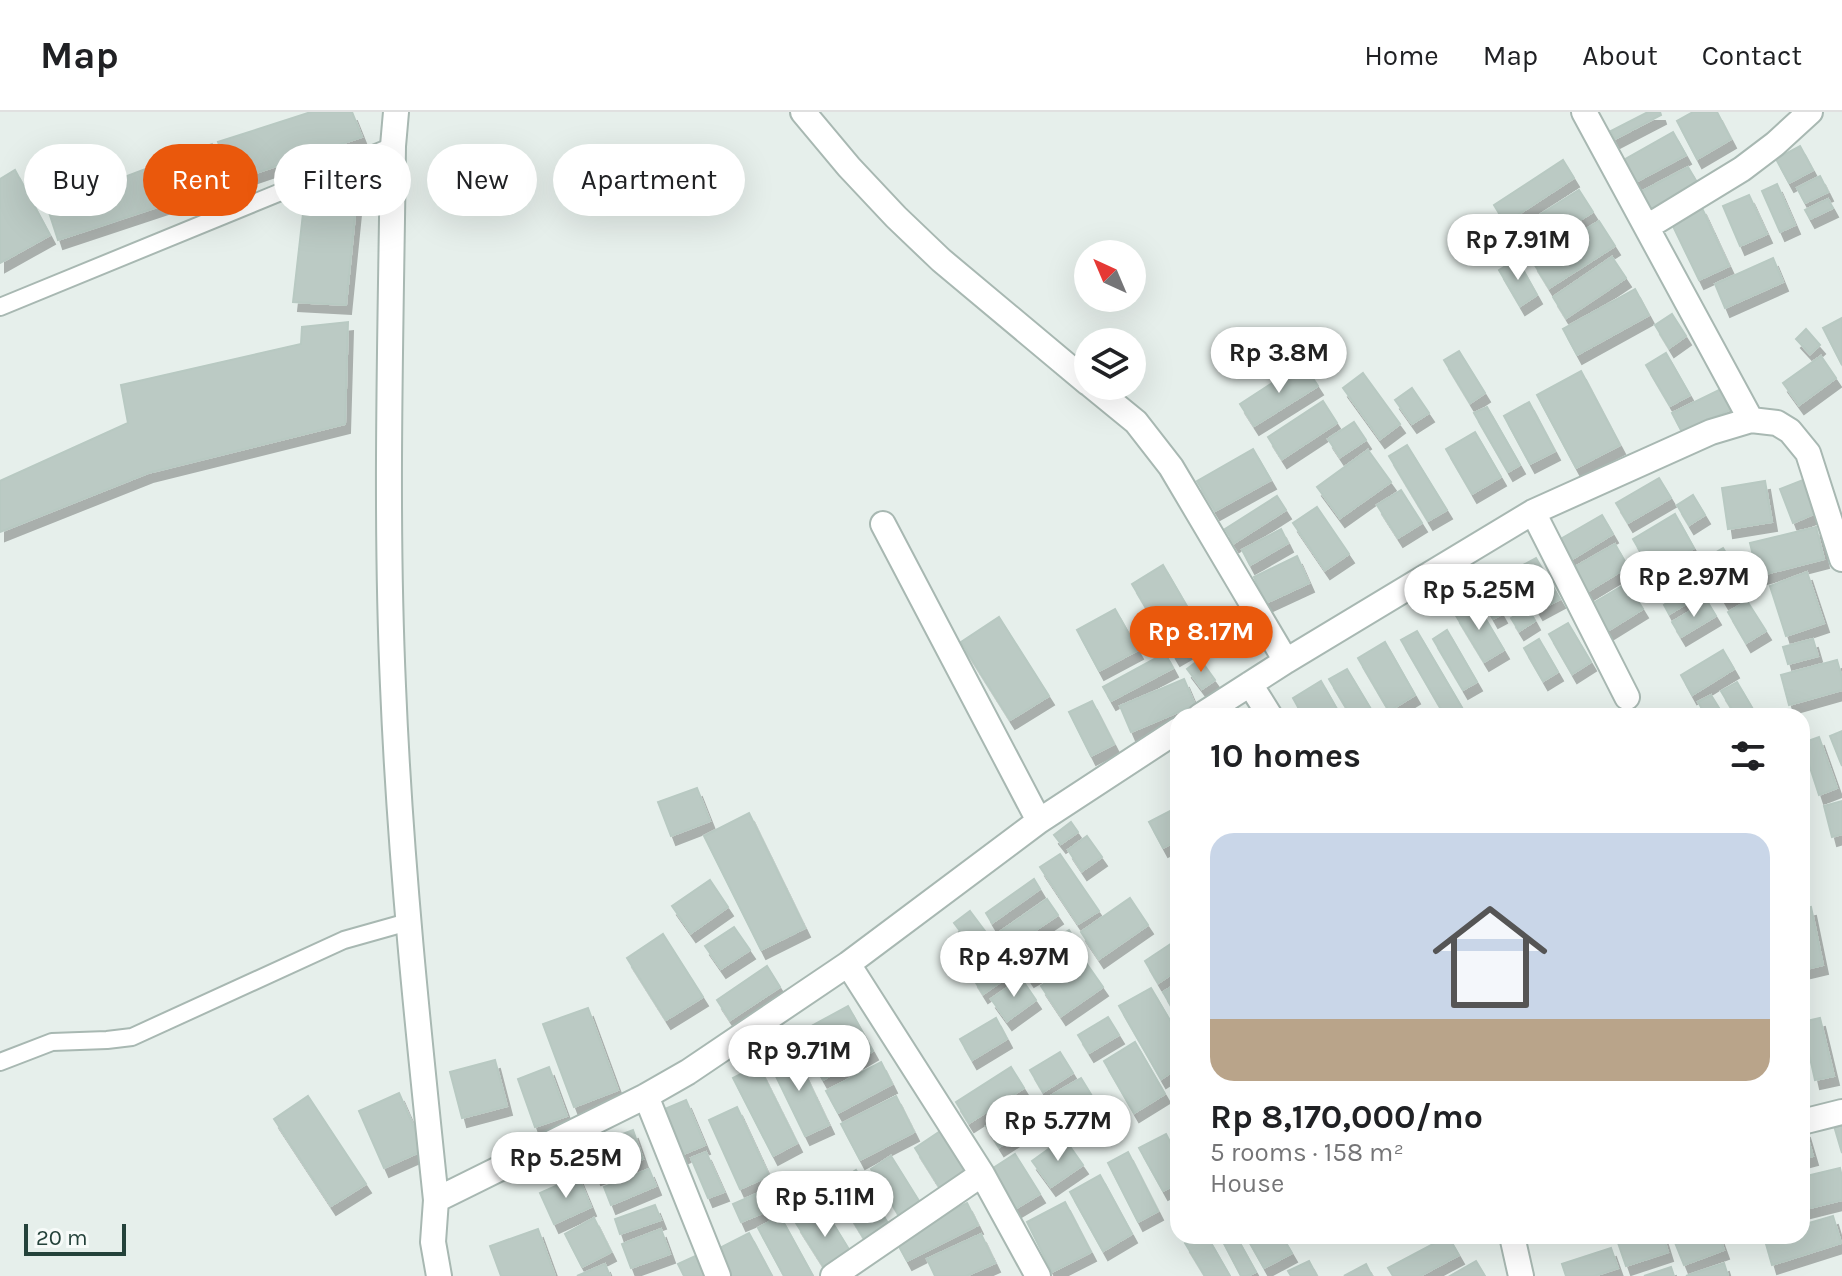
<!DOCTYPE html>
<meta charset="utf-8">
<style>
body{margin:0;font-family:Karla,sans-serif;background:#f6f6f6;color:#202124;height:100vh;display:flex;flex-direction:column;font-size:30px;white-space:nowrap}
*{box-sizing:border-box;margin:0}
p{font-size:26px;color:#757577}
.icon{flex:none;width:44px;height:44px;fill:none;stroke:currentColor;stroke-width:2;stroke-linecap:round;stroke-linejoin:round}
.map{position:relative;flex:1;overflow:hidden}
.drawer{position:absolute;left:1170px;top:596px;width:640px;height:536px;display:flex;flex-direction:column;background:#fff;border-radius:24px;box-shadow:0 8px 32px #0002}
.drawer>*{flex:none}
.top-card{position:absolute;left:24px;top:32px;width:760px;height:72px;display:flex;gap:16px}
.needle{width:52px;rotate:316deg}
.controls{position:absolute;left:1074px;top:128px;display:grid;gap:16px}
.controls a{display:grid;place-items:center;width:72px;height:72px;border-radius:50%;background:#fff;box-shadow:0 8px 32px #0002;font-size:40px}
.scale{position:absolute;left:24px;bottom:20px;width:102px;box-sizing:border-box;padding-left:8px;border:4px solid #24423a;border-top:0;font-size:22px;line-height:28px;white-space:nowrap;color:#24423a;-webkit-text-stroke:6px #f7fbf9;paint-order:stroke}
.price{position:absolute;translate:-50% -68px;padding:0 18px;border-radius:28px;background:#fff;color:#222;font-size:26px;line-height:52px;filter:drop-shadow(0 2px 4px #0008)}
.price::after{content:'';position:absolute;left:50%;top:48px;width:24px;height:18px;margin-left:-12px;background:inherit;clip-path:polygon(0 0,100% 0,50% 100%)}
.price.selected{background:#ea580c;color:#fff}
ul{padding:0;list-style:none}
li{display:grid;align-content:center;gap:16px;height:424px;padding:0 40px}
li span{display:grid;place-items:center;height:248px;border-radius:24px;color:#555}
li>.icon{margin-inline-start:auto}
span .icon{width:144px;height:144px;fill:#fffc;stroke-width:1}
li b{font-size:34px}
h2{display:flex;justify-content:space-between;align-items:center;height:96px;padding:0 40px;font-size:34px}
.tag{padding:0 28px;border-radius:36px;background:#fff;box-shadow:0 8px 32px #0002;font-size:28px;line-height:72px}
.tag.selected{background:#ea580c;color:#fff}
header{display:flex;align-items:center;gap:48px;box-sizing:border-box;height:112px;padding:0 40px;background:#fff;border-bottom:2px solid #e0e0e0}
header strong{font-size:38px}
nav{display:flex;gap:44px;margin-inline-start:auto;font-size:28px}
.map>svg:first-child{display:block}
</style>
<header>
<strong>Map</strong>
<nav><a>Home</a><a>Map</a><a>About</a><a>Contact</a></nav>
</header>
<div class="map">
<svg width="1842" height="1164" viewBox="0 0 1842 1164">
<defs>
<filter id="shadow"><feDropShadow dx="5" dy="9" stdDeviation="0" flood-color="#0004"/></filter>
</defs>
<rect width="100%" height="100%" fill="#e6efeb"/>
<path fill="#bbcac4" stroke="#b8c9c2" stroke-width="2" filter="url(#shadow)" d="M311,0H352L362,25L232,69L218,30Z
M1648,0H1660L1661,3L1615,27L1611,19Z
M1693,0H1717L1731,27L1697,47L1677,9Z
M1673,20L1686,43L1634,71L1622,49Z
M212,32L227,72L58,128L47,94Z
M1800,34L1813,58L1789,71L1776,47Z
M1563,48L1574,66L1505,111L1494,93Z
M1688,55L1701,77L1649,105L1637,82Z
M15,58L50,123L0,151V67Z
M1820,64L1828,80L1805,91L1797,76Z
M1777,72L1795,113L1780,120L1762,79Z
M1579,78L1593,100L1528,141L1514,119Z
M1749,83L1767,122L1740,134L1723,94Z
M305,84H357L346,193L293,190Z
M1828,87L1833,96L1810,107L1805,98Z
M1701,94L1729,154L1699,168L1670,108Z
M1599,109L1615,134L1549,176L1533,150Z
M1612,145L1626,166L1566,206L1553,185Z
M1773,146L1783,170L1725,196L1715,172Z
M1517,147L1537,183L1520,194L1499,158Z
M1635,177L1649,203L1577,243L1563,217Z
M1672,202L1686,224L1669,236L1655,213Z
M1842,206V253L1823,216Z
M348,210L345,312L148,361L0,420V369L128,311L121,273L301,232L302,215Z
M1806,217L1820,233L1810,242L1796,227Z
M1459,239L1485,281L1470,291L1444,248Z
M1666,241L1690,283L1670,294L1646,253Z
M1821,244L1836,266L1799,293L1783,271Z
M1303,251L1318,274L1254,314L1240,292Z
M1581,259L1620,333L1576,356L1537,283Z
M1363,261L1400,312L1380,327L1343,276Z
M1412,276L1429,301L1412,312L1395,288Z
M1721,277L1731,297L1683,322L1672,301Z
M1323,289L1337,311L1282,347L1268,325Z
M1529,290L1555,339L1530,352L1504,304Z
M1487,295L1520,353L1508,360L1474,301Z
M1354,310L1366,328L1340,345L1328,327Z
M1475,320L1501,365L1472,382L1446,337Z
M1407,333L1447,398L1428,409L1389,344Z
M1253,337L1271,368L1215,399L1197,369Z
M1368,338L1391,370L1340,406L1317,375Z
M1659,366L1671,386L1628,411L1616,391Z
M1803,368L1816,401L1793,411L1780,377Z
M1765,369L1772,410L1728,417L1722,376Z
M1401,378L1422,411L1398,426L1377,393Z
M1693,383L1705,403L1689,413L1677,393Z
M1277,384L1286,398L1234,431L1225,417Z
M1317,395L1349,442L1325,458L1293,411Z
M1675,402L1694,436L1652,460L1633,427Z
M1602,403L1613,422L1569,449L1557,429Z
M1816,415L1824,447L1758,464L1750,431Z
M1281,417L1288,431L1250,453L1242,438Z
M1615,432L1628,455L1585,481L1571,457Z
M1723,436L1747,476L1724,489L1701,449Z
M1297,444L1309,471L1266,491L1254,465Z
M1536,446L1560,487L1538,499L1514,458Z
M1689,450L1698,464L1662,485L1653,470Z
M1163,453L1206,527L1175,545L1132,472Z
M1807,460L1824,511L1786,524L1770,474Z
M1511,470L1522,490L1512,496L1500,476Z
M1704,470L1710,478L1669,502L1664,493Z
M1627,471L1643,497L1604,521L1588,494Z
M1489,479L1502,502L1493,507L1480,484Z
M1475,489L1504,538L1484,550L1455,502Z
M1707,489L1716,504L1681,525L1672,510Z
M1747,489L1766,519L1746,531L1728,500Z
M1528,496L1535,509L1519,519L1511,506Z
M1115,497L1138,538L1099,559L1077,518Z
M999,505L1049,584L1010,608L961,530Z
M1568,511L1591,550L1572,562L1549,522Z
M1447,518L1477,570L1463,578L1433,527Z
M1417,519L1464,599L1456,604H1445L1401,528Z
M1539,527L1558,560L1543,569L1524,536Z
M1813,527L1818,544L1788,552L1783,535Z
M1385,530L1415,583L1389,599L1358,546Z
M1723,538L1734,557L1692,583L1681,563Z
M1165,541L1173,556L1111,589L1103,575Z
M1200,547L1215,568L1202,577L1187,557Z
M1837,548L1842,566V578L1789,593L1781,563Z
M1347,557L1374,602L1370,604H1351L1329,567Z
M1184,567L1195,593L1131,620L1120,594Z
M1321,569L1341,604H1303L1293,586Z
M1737,570L1757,604H1736L1721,579Z
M1711,583L1724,604H1706L1698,590Z
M1092,589L1114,632L1091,644L1069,600Z
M1842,619V654L1830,624Z
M1819,625L1837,676L1819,683L1802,631Z
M697,676L710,709L671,724L658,690Z
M1842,689V722L1832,725L1824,694Z
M1178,695V728L1163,736L1149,710Z
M749,701L805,816L761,838L704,724Z
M1071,710L1078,720L1061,732L1054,723Z
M1087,724L1102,745L1082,759L1068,738Z
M1060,742L1099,799L1078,812L1040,755Z
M1034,767L1040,777L992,811L986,801Z
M710,768L728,795L691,821L672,794Z
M1130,786L1148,813L1099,847L1081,820Z
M1047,787L1058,803L1008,837L998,821Z
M1811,795L1823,853L1806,857L1802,839V797Z
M970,799L994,831L978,843L954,811Z
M734,815L750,838L721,857L705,834Z
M1069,818L1080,836L1029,866L1018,849Z
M663,822L703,885L666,908L627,846Z
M1178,827V858L1158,871L1145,849Z
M1005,845L1015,860L983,882L973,866Z
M1082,845L1103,875L1061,904L1041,874Z
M767,854L780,875L730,908L717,888Z
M1021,866L1036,888L1007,909L991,887Z
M1178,871V906L1163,880Z
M1151,876L1178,922V956L1161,967L1119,894Z
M848,894L873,939L823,968L797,922Z
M588,896L618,978L574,995L543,912Z
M1108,905L1119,923L1089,941L1078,923Z
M996,906L1007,927L972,948L960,927Z
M1820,906L1834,964L1815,968L1802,910Z
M1135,930L1165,982L1134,1001L1104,949Z
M793,938L829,1013L805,1024L769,950Z
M1060,940L1073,961L1043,980L1030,958Z
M495,948L507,994L462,1006L450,960Z
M881,950L892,972L838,1001L826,979Z
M758,953L797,1031L773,1044L733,966Z
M549,955L567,1004L535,1015L518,967Z
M1011,955L1024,976L969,1011L956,990Z
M1081,966L1095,989L1059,1011L1045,987Z
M399,981L424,1038L384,1056L359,999Z
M308,984L366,1072L331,1094L274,1007Z
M896,984L914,1020L860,1048L841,1012Z
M1030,986L1043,1007L999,1035L986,1014Z
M686,988L705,1033L679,1044L660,999Z
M737,995L769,1064L740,1077L709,1008Z
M1842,1012V1041L1834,1014Z
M1805,1017L1813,1044L1802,1047V1018Z
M633,1018L643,1047L596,1064L585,1036Z
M942,1018L971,1065L944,1082L915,1036Z
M1166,1022L1178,1045V1071L1163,1079L1139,1036Z
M1064,1026L1083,1053L1051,1075L1032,1049Z
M706,1040L724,1080L708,1086L691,1046Z
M1128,1040L1158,1099L1138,1110L1108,1051Z
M1015,1042L1040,1082L1015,1097L990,1058Z
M891,1044L924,1097L903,1110L871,1057Z
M1840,1056L1842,1065V1088L1802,1098V1065Z
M649,1057L656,1074L611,1093L604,1075Z
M856,1058L889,1113L865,1128L832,1074Z
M1100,1063L1132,1122L1103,1139L1070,1080Z
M578,1064L591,1095L554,1112L540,1081Z
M779,1072L787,1091L741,1110L733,1092Z
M1065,1090L1091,1140L1052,1160L1027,1110Z
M967,1091L978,1113L907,1149L895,1127Z
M655,1093L661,1108L620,1122L615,1107Z
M823,1095L853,1144L827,1160L796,1111Z
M780,1104L813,1164H784L758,1116Z
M1833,1104L1841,1131L1772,1153L1764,1125L1802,1124V1113Z
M594,1106L611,1140L582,1155L565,1122Z
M538,1117L555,1164H501L490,1134Z
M661,1117L670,1142L631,1156L622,1132Z
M749,1121L772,1164H728L714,1139Z
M981,1122L995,1151L966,1164H935L927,1147Z
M1196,1124H1207L1230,1164H1205L1185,1131Z
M1220,1124H1236L1256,1160L1247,1164H1241Z
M1246,1124H1282L1292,1141L1264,1156Z
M1448,1124L1459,1143L1420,1164H1393L1388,1156Z
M1629,1124H1663L1668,1140L1626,1154L1617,1128Z
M1685,1124H1719L1724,1138L1684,1153L1674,1128Z
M1611,1136L1618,1156L1594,1164H1566L1562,1152Z
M704,1140L715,1164H684L678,1152Z
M1309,1149L1317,1164H1291L1288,1159Z
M1476,1149L1485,1164H1450Z
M1724,1151L1728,1164H1686Z
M605,1152L610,1164H577Z
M1366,1152L1372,1164H1344Z
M1671,1155L1674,1164H1644Z"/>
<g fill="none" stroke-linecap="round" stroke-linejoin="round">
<g stroke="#a8b8b2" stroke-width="20">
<path id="service" d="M0,195L393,34
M0,950L52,930L107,928L132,925L344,828L408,810"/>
</g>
<g stroke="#a8b8b2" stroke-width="28">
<path id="minor" d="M396,0L393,34C391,214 385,394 393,574C400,746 418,917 436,1088L433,1130L439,1164
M803,0L849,55L896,105L941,148L1088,271
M1584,0L1751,308
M1647,115L1742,57L1775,32L1810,0
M1092,274L1136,310L1171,355L1286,549
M1533,400L1627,585
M883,412L1039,709
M1250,572L1270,604
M1200,604L1286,549L1533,400L1711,320L1751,308L1777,311L1790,319L1808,341L1842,447
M848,852L982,1062L1038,1164
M646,984L718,1164
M1802,1010L1842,1000
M436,1088L646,984L688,960L848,852L1039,709L1178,618
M1512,1124L1521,1164
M833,1164L982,1062"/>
</g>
<use href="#service" stroke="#fff" stroke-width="16"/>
<use href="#minor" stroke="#fff" stroke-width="24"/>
</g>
</svg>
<div class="controls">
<a><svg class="needle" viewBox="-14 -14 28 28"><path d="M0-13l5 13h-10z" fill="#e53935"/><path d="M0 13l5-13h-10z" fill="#757577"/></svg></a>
<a><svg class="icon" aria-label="layers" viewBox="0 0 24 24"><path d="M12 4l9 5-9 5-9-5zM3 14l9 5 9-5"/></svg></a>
</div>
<div class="scale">20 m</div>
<b class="price" style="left:1518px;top:170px">Rp 7.91M</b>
<b class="price" style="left:1279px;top:283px">Rp 3.8M</b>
<b class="price" style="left:1694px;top:507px">Rp 2.97M</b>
<b class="price" style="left:1479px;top:520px">Rp 5.25M</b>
<b class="price selected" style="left:1201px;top:562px">Rp 8.17M</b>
<b class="price" style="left:1014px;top:887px">Rp 4.97M</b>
<b class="price" style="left:799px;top:981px">Rp 9.71M</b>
<b class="price" style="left:1058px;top:1051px">Rp 5.77M</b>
<b class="price" style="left:566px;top:1088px">Rp 5.25M</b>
<b class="price" style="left:825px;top:1127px">Rp 5.11M</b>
<div class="top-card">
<a class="tag">Buy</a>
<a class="tag selected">Rent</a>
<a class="tag">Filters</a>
<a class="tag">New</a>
<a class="tag">Apartment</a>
</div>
<section class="drawer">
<h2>10 homes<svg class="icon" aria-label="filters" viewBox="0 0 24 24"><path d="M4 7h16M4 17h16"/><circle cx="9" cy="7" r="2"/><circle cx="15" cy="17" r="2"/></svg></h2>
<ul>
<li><span style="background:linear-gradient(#c9d6e8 75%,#b9a48a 0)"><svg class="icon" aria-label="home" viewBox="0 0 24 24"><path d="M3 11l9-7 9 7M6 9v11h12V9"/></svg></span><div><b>Rp 8,170,000/mo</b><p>5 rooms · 158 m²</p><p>House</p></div></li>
</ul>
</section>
</div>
